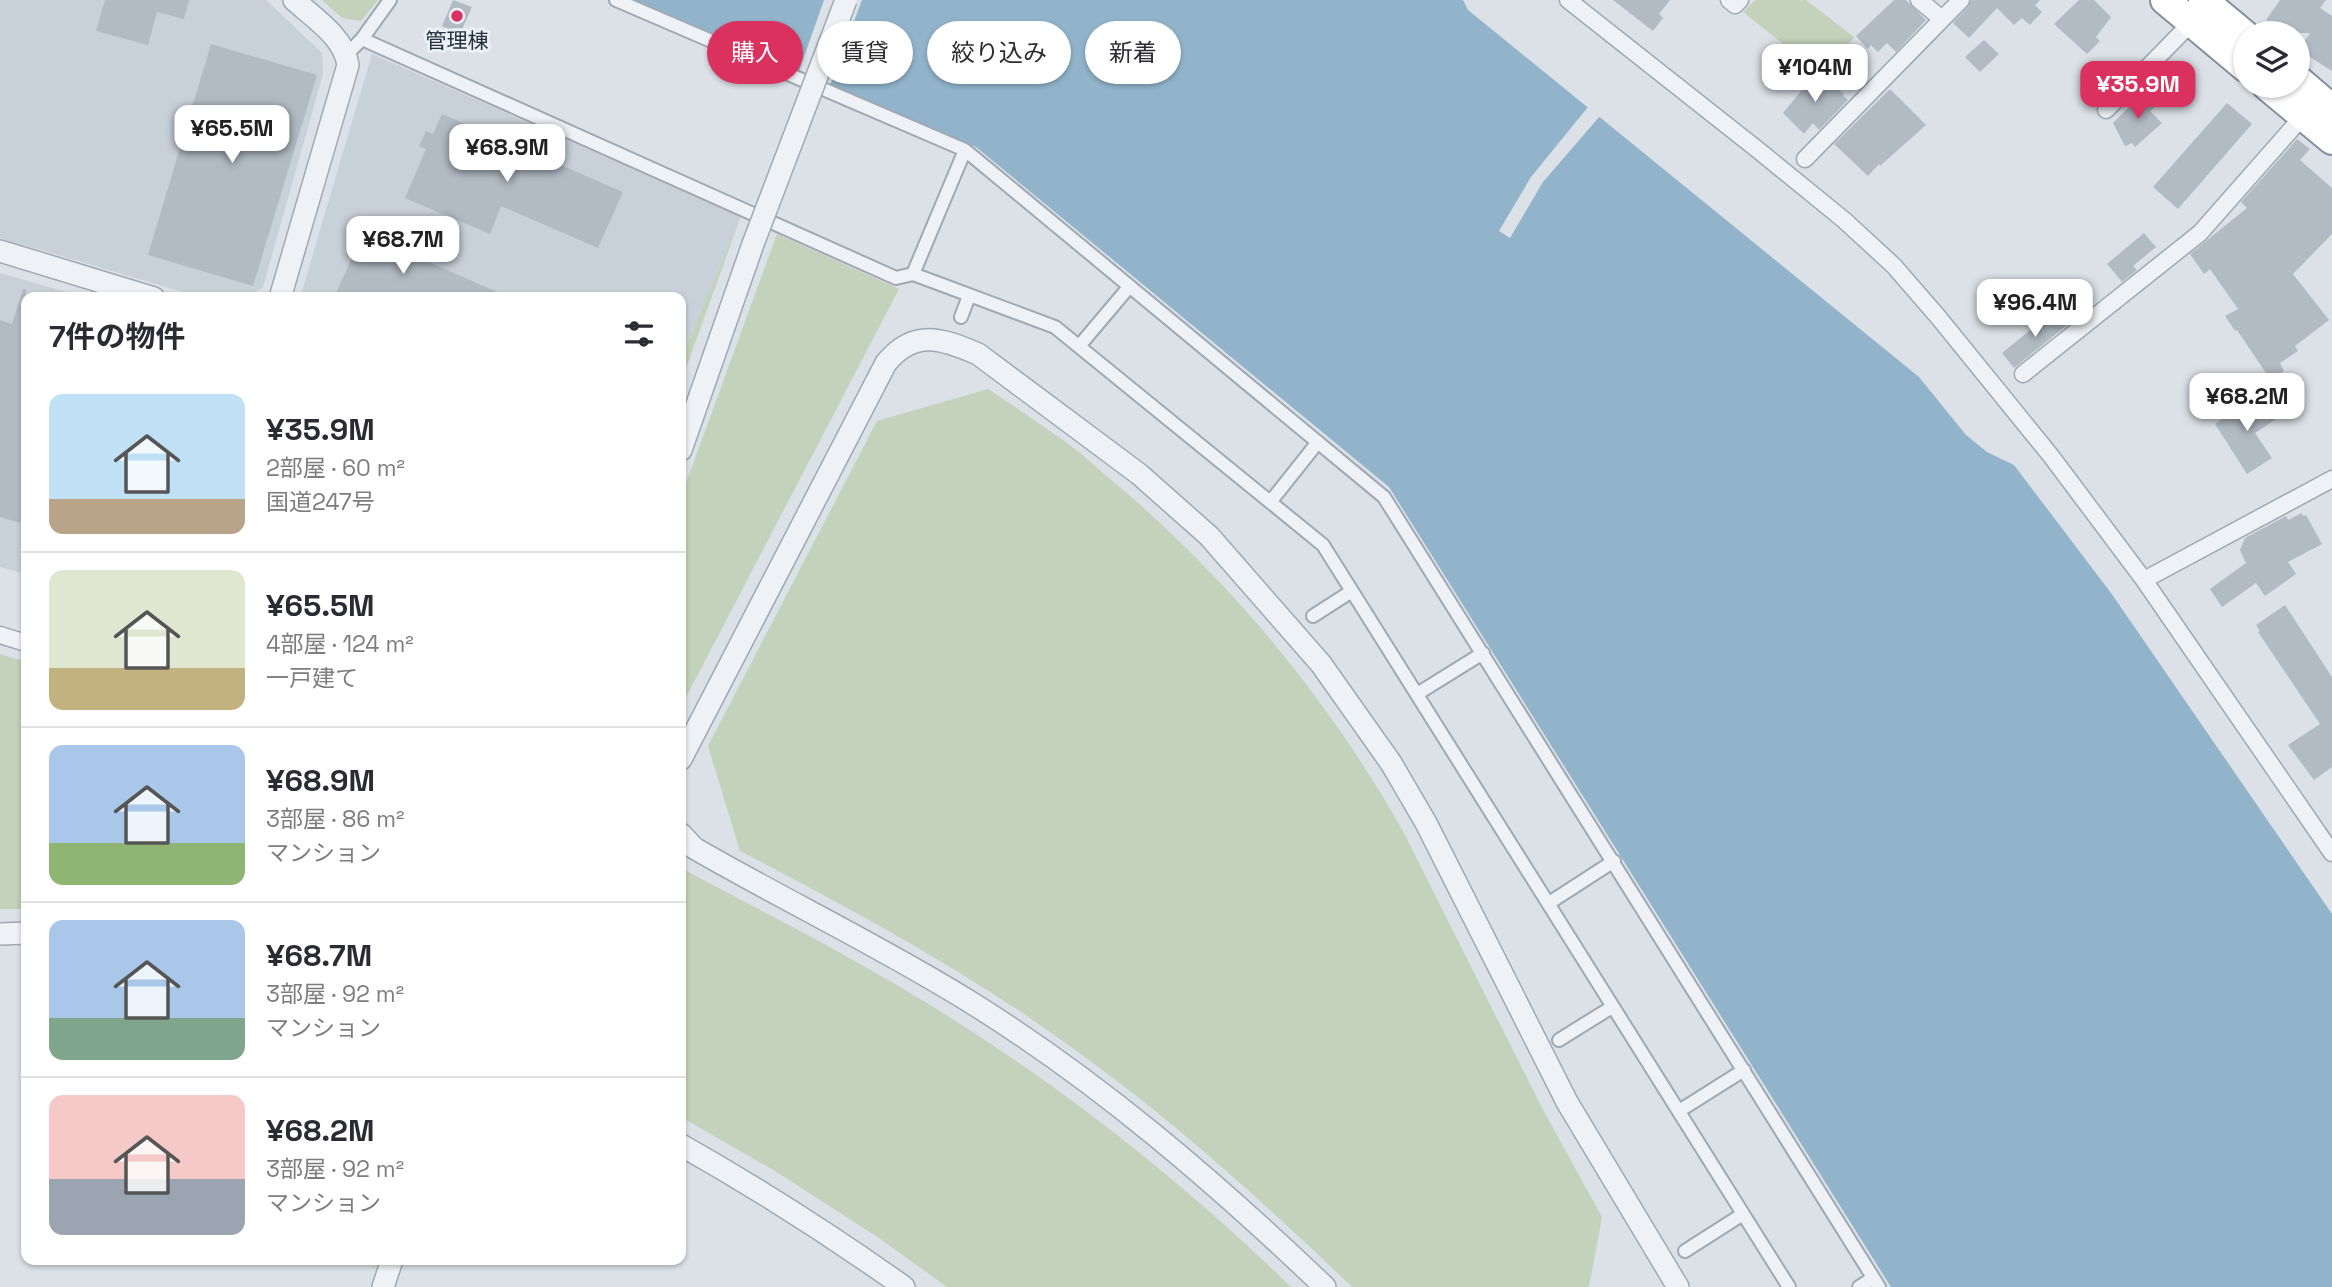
<!DOCTYPE html>
<html lang="ja">
<meta charset="utf-8">
<style>
body{margin:0;font-family:"Space Grotesk","Noto Sans JP",sans-serif;background:#f7f7f7;color:#2b2b33;height:100vh;display:flex;flex-direction:column;font-size:26px;white-space:nowrap}
*{box-sizing:border-box;margin:0}
p{font-size:23px;color:#7c7c81}
.icon{flex:none;width:38px;height:38px;fill:none;stroke:currentColor;stroke-width:2;stroke-linecap:round;stroke-linejoin:round}
.map{position:relative;flex:1;overflow:hidden}
.details{position:absolute;left:21px;top:292px;width:665px;height:973px;display:flex;flex-direction:column;background:#fff;border-radius:14px;box-shadow:0 2px 5px #0004}
.details>*{flex:none}
.guide{position:absolute;left:707px;top:21px;width:665px;height:63px;display:flex;gap:14px}
.tools{position:absolute;left:2233px;top:21px;display:grid;gap:14px}
.tools a{display:grid;place-items:center;width:77px;height:77px;border-radius:50%;background:#fff;box-shadow:0 2px 5px #0004;font-size:35px}
.price{position:absolute;translate:-50% -60px;padding:0 16px;border-radius:14px;background:#fff;color:#222;font-size:23px;line-height:46px;filter:drop-shadow(0 2px 4px #0008)}
.price::after{content:'';position:absolute;left:50%;top:42px;width:21px;height:16px;margin-left:-10px;background:inherit;clip-path:polygon(0 0,100% 0,50% 100%)}
.price.on{background:#da315e;color:#fff}
ul{padding:0;list-style:none}
li{display:flex;align-items:center;gap:21px;height:175px;padding:0 28px}
li+li{border-top:2px solid #e1e1e2}
li span{display:grid;place-items:center;flex:none;width:196px;height:140px;border-radius:14px;color:#555}
li>.icon{margin-inline-start:auto}
span .icon{width:84px;height:84px;fill:#fffc;stroke-width:1}
li b{font-size:30px}
h2{display:flex;justify-content:space-between;align-items:center;height:84px;padding:0 28px;font-size:30px}
.tag{padding:0 24px;border-radius:32px;background:#fff;box-shadow:0 2px 5px #0004;font-size:24px;line-height:63px}
.tag.on{background:#da315e;color:#fff}
.map>svg:first-child{display:block}
</style>
<div class="map">
<svg width="2332" height="1287" viewBox="0 0 2332 1287">
<rect width="100%" height="100%" fill="#dbe1e7"/>
<path fill="#c8d0d9" d="M0,0H266L322,53L323,74L263,287L248,297H200L0,238Z
M372,54L741,216L681,359V298H300Z
M0,273L84,297L26,298V574L0,567Z"/>
<path fill="#c3d2bb" d="M322,0H378L361,21L342,18Z
M1755,0H1806L1854,37L1822,75L1743,12Z
M741,216L681,382V359Z
M777,234L899,289L681,707V497Z
M988,389C1015,407 1041,424 1067,443C1084,455 1099,470 1116,484C1231,581 1330,701 1404,833L1541,1106L1602,1217L1589,1287H1352C1265,1203 1176,1123 1078,1052C972,974 857,912 740,851L708,746L877,421Z
M0,654L26,662V909H0Z
M681,868C773,917 866,964 954,1020C1076,1097 1188,1187 1291,1287H947L879,1238L775,1171L681,1117Z"/>
<path fill="#91b4cb" d="M635,0H1463L1468,10L1919,377L1966,435L1987,452L2014,465L2111,593L2332,914V1287H1891L1389,487L976,147Z"/>
<path fill="#dbe1e7" d="M824,0H862L829,88L798,74Z
M1588,107L1600,116L1543,182L1510,238L1499,231L1531,177Z"/>
<path fill="#b1bbc4" d="M105,0H189L184,19L157,12L148,45L96,31Z
M453,0L472,7L460,34L442,26Z
M1613,0H1670L1659,14L1663,18L1653,31Z
M1894,0H1906L1926,20L1896,52L1887,43L1878,52L1871,45L1868,49L1856,36Z
M1971,0H2040L2035,5L2042,12L2030,25L2022,18L2014,25L1997,8L1969,38L1953,23L1968,7Z
M2079,0H2094L2111,17L2096,37L2100,41L2087,54L2054,24Z
M2280,0H2326L2320,8L2332,16V71L2299,50L2310,33H2285L2266,20Z
M1984,40L1999,54L1980,72L1965,57Z
M211,44L317,75L253,286L148,255Z
M1816,73L1844,94L1843,96L1848,100L1819,130L1813,123L1804,134L1783,113Z
M1890,89L1926,125L1880,166L1879,164L1868,176L1834,144Z
M2145,91L2159,103L2150,111L2162,123L2135,147L2132,143L2125,146L2113,123Z
M2227,103L2252,124L2178,209L2153,187Z
M442,114L623,192L598,248L501,206L490,234L405,198L426,149L419,146L426,131L433,134Z
M2297,139L2310,149L2300,160L2332,188V234L2293,274L2329,320L2295,346L2298,351L2280,363L2284,371L2270,379L2237,330L2235,331L2225,316L2238,309L2210,269L2204,274L2190,254L2247,208L2241,202Z
M363,233L378,240L511,298H334Z
M2144,233L2156,247L2133,266L2137,270L2122,282L2107,264Z
M23,289H26V502L20,523L0,517V320L12,324Z
M2055,310L2067,325L2014,368L2002,353Z
M2258,394L2276,419L2255,433L2272,458L2247,474L2215,424Z
M2302,513L2303,516L2306,515L2322,544L2288,562L2296,574L2265,596L2256,583L2222,607L2210,589L2246,563L2240,550L2245,538L2286,516L2288,520Z
M2285,605L2332,677V767L2314,780L2288,745L2320,724L2258,632L2260,631L2256,625Z"/>
<g fill="none" stroke-linecap="round" stroke-linejoin="round">
<g stroke="#a0a8b1" stroke-width="16">
<path id="pedestrian" d="M616,0L965,150L1384,497L1879,1287
M362,39L896,278L913,274L1055,327L1323,545L1789,1287
M347,54L362,39L390,0
M913,274L965,150
M961,317L969,296
M1080,345L1129,287
M1271,501L1318,442
M1313,616L1352,591
M1417,694L1483,653
M1549,903L1614,861
M1559,1040L1612,1007
M1679,1111L1744,1070
M1685,1251L1743,1214
M1859,1287L1873,1278"/>
</g>
<g stroke="#a0a8b1" stroke-width="19">
<path id="minor" d="M1568,0L1758,150L1844,220L1894,266L1939,318L2051,456L2144,580L2332,853
M1729,0L1735,5L1740,0
M1919,0L1942,19
M2106,110L2192,22
M1805,159L1961,0
M2023,374L2200,233L2303,116
M2144,580L2332,479
M0,635L26,643"/>
</g>
<g stroke="#a0a8b1" stroke-width="24">
<path id="tertiary" d="M0,251L154,298
M280,298L348,65C344,37 314,18 294,0
M681,450L753,244
M681,759L886,363C914,329 941,338 978,354L1139,474L1209,536L1321,664L1391,763L1426,823L1567,1102L1678,1287
M681,834L694,848C784,900 878,945 967,1000C1098,1081 1214,1181 1325,1287
M0,934L26,933
M681,1145C757,1188 832,1236 904,1287
M383,1287L392,1260"/>
</g>
<g stroke="#81909f" stroke-width="32">
<path id="trunk" d="M2165,0L2245,67
M2203,0L2245,35
M2298,80L2332,109
M2267,86L2332,140"/>
</g>
<use href="#pedestrian" stroke="#eef1f5" stroke-width="12"/>
<use href="#minor" stroke="#eef1f5" stroke-width="16"/>
<use href="#tertiary" stroke="#eef1f5" stroke-width="21"/>
<use href="#trunk" stroke="#fff" stroke-width="28"/>
<g stroke="#a0a8b1" stroke-width="24" stroke-linecap="butt">
<path id="tertiary-bridge" d="M753,244L846,0"/>
</g>
<use href="#tertiary-bridge" stroke="#eef1f5" stroke-width="21"/>
</g>
<circle fill="#da315e" stroke="#eaf0f5" stroke-width="2.5" cx="457" cy="16" r="7"/>
<g text-anchor="middle" dominant-baseline="central" stroke-width="6" stroke-linejoin="round" paint-order="stroke">
<g font-size="21" fill="#24303e" stroke="#eaf0f5">
<text x="457" y="40">管理棟</text>
</g>
</g>
</svg>
<div class="tools">
<a><svg class="icon" aria-label="layers" viewBox="0 0 24 24"><path d="M12 4l9 5-9 5-9-5zM3 14l9 5 9-5"/></svg></a>
</div>
<b class="price" style="left:1815px;top:104px">¥104M</b>
<b class="price on" style="left:2138px;top:121px">¥35.9M</b>
<b class="price" style="left:232px;top:165px">¥65.5M</b>
<b class="price" style="left:507px;top:184px">¥68.9M</b>
<b class="price" style="left:403px;top:276px">¥68.7M</b>
<b class="price" style="left:2035px;top:339px">¥96.4M</b>
<b class="price" style="left:2247px;top:433px">¥68.2M</b>
<div class="guide">
<a class="tag on">購入</a>
<a class="tag">賃貸</a>
<a class="tag">絞り込み</a>
<a class="tag">新着</a>
</div>
<section class="details">
<h2>7件の物件<svg class="icon" aria-label="filters" viewBox="0 0 24 24"><path d="M4 7h16M4 17h16"/><circle cx="9" cy="7" r="2"/><circle cx="15" cy="17" r="2"/></svg></h2>
<ul>
<li><span style="background:linear-gradient(#bfe0f5 75%,#b9a48a 0)"><svg class="icon" aria-label="home" viewBox="0 0 24 24"><path d="M3 11l9-7 9 7M6 9v11h12V9"/></svg></span><div><b>¥35.9M</b><p>2部屋 · 60 m²</p><p>国道247号</p></div></li>
<li><span style="background:linear-gradient(#dfe7d0 70%,#c2b280 0)"><svg class="icon" aria-label="home" viewBox="0 0 24 24"><path d="M3 11l9-7 9 7M6 9v11h12V9"/></svg></span><div><b>¥65.5M</b><p>4部屋 · 124 m²</p><p>一戸建て</p></div></li>
<li><span style="background:linear-gradient(#a9c7e8 70%,#8fb573 0)"><svg class="icon" aria-label="home" viewBox="0 0 24 24"><path d="M3 11l9-7 9 7M6 9v11h12V9"/></svg></span><div><b>¥68.9M</b><p>3部屋 · 86 m²</p><p>マンション</p></div></li>
<li><span style="background:linear-gradient(#a9c7e8 70%,#7fa58c 0)"><svg class="icon" aria-label="home" viewBox="0 0 24 24"><path d="M3 11l9-7 9 7M6 9v11h12V9"/></svg></span><div><b>¥68.7M</b><p>3部屋 · 92 m²</p><p>マンション</p></div></li>
<li><span style="background:linear-gradient(#f6c9c9 60%,#9aa5b1 0)"><svg class="icon" aria-label="home" viewBox="0 0 24 24"><path d="M3 11l9-7 9 7M6 9v11h12V9"/></svg></span><div><b>¥68.2M</b><p>3部屋 · 92 m²</p><p>マンション</p></div></li>
</ul>
</section>
</div>
